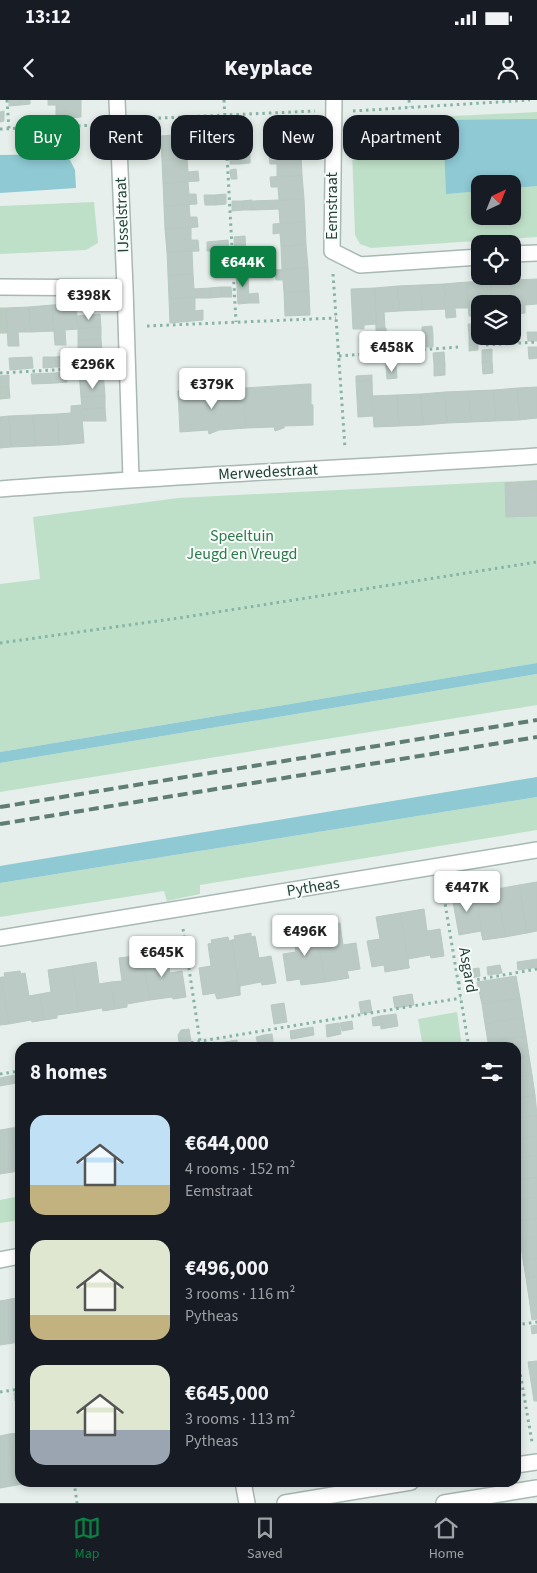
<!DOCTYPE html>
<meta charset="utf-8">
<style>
body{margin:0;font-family:"Source Sans 3",sans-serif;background:#20242c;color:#f1f3f6;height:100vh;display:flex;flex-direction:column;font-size:19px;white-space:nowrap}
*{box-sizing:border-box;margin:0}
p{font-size:16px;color:#9ea1a6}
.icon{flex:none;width:28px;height:28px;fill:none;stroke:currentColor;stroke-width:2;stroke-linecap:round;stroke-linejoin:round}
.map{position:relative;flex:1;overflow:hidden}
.sheet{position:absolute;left:15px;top:942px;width:506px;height:445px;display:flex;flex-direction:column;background:#171b24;border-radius:15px;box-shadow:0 2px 8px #0003}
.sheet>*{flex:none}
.banner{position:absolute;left:15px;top:15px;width:508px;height:45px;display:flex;gap:10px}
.needle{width:32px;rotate:43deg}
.tools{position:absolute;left:471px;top:75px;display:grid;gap:10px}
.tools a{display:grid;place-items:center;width:50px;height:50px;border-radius:10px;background:#171b24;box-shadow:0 2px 8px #0003;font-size:25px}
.price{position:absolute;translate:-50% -42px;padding:0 11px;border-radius:5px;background:#fff;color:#222;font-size:16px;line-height:32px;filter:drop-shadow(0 1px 2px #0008)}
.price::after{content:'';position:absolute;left:50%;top:30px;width:15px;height:11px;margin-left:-8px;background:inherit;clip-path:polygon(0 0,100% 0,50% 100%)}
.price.current{background:#0b8043;color:#fff}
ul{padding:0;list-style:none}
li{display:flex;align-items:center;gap:15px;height:125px;padding:0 15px}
li span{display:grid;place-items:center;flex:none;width:140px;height:100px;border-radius:15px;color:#555}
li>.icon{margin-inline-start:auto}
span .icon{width:60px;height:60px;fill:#fffc;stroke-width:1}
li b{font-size:21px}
h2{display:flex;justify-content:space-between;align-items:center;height:60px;padding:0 15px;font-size:21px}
.pill{padding:0 18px;border-radius:15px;background:#171b24;box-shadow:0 2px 8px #0003;font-size:18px;line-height:45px}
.pill.current{background:#0b8043;color:#fff}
.status{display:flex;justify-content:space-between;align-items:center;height:35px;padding:0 25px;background:#171b24;direction:ltr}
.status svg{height:14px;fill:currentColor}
header{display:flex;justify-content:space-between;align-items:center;height:65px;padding:0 15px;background:#171b24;font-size:22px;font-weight:800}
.dock{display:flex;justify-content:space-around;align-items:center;height:70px;border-top:1px solid #363941;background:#171b24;font-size:14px;color:#9ea1a6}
.dock a{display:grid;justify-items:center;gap:2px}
.dock .current{color:#0b8043}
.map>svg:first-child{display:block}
</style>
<div class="status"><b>13:12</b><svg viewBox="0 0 49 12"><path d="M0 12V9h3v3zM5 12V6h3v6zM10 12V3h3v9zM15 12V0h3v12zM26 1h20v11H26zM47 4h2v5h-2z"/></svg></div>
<header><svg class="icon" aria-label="back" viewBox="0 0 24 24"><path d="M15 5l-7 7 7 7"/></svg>Keyplace<svg class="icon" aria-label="person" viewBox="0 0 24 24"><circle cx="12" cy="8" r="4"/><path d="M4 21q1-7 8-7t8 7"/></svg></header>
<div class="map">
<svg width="537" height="1403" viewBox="0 0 537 1403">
<rect width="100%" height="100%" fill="#e6efeb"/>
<path fill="#bfe0c8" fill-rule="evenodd" d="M537,12V137L371,148L360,144L355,135L351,21ZM480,84H512V116H480Z
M94,102L98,143L86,150L0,154V106Z
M537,380V563L0,652V484L40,479L33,417L178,398Z
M537,574V605L0,692V663Z
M537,697V730L200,785V794L167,801L164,791L0,817V783Z
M457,912L462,947H423L418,919Z
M20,1096V1120L0,1123V1100Z"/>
<path fill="#8ec9d4" d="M537,19V86L513,88L512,84H480V91L446,94L443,20Z
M67,54L75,70L76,88L0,93V55Z
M537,563V574L0,663V652Z
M537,677V697L0,783V766Z"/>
<path fill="#bbcac4" stroke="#b8c9c2" d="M9,0H19L20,5L9,6Z
M19,0H30V4L20,5Z
M48,0H81V17L56,19V5H48Z
M4,11V21L0,22V12Z
M300,28L301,52L276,54L275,30Z
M186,34V48H194V58L162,60L161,36Z
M223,48V58H213L212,49Z
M202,49H212L213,58L202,59Z
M301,52L302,75L277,77V64H270L269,54Z
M250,54V63L240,64V55Z
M230,55H240V64H230Z
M187,58L188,72L198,71L199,81L163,83L162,60Z
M236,69L237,79H231L230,70Z
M302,75L304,99L279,100L278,87H271L270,77Z
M188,82L189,94H196L197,104L164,106L163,83Z
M226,94V104L216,105L215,95Z
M204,95H215L216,105H205Z
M304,99L305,122L280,123L279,109L253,110V101Z
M252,100L253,110H243L242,101Z
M232,101H242L243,110L232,111Z
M189,105L190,117H197L198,127L165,129L164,106Z
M305,122L306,145L281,146L280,133L273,134V124Z
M191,128V140H198L199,151L167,152L165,129Z
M245,136L246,157L235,158L234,137Z
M228,140L229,150L218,151V141Z
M218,141V151H207V142Z
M306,145L308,168L282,169L281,146Z
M255,147L256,157H246L245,148Z
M192,151L193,174L168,175L167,152Z
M308,168L309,191L284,192L283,180H276L275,170Z
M248,172L249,203L238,204L236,173Z
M193,174L194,189L210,188V198H169L168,175Z
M537,179V204L525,205V213L516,214L514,180Z
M514,180L515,205L492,204L491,181Z
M491,181L492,204H480V207H478L479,216H469L467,182Z
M467,182L469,208H455L456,217L446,218L444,184Z
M444,184L446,209L422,210L421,185Z
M421,185L422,210L399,211L398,186Z
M398,186L399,211L384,212L385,228L376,229L375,188Z
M221,187V197L210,198V188Z
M221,187H231L232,197H221Z
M375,188L376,224L364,225V229H353L351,189Z
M309,191L310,215L285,216L284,192Z
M258,193L259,203H249V194Z
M195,197V211L203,210V220L170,223L169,198Z
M76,204L78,229L65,230L66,245H55L52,205Z
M52,205L54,231L31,232L29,207Z
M29,207L31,232H18L19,246H8L6,208Z
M0,208H6L7,233H0Z
M100,214L101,227L78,228L77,216Z
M468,224H478L479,234H469Z
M432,226L433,236L422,237V227Z
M101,227V239L78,240V228Z
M386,228L387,239H376V229Z
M512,232H517L518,242H507V236H512Z
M527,232H537V241H528Z
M469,234H479L480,244L469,245Z
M433,236V247H423L422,237Z
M101,239L102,251L78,253V240Z
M376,239H387V249L377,250Z
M478,244V250L469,251V245Z
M528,247H537V258L529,259Z
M492,249V261L482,262V250Z
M102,251L103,264L79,266L78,253Z
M444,252L445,264H434L433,253Z
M419,253V261L397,262L396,255Z
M385,255H396V266L386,267Z
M64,256L65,267H56L55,257Z
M32,257L33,268L10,270L9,258Z
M43,257H55L56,267L43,268Z
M492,261L493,273L483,274L482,262Z
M434,264H445V275L434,276Z
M396,266L397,278L387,279L386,267Z
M103,270L104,283L80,285L79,272Z
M67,272V282L56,283L55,273Z
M55,273L56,283L32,284L31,274Z
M9,275V287H0V276Z
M372,275V280L356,281V276Z
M372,280L373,316L358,317L356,281Z
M104,283L105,296L81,297L80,285Z
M309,284H311V304L313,305V325L284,326V328L275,331L274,327L246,328L244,288Z
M0,287H9L10,298L0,299Z
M537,287V318L519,320L518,288Z
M244,288L246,328L219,330L209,334L208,330L180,332L178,291Z
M518,288L519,320L495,321L494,290Z
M494,290L495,321L471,322L469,291Z
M469,291L471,322L447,323L445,292Z
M445,292L447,323L423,325L421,294Z
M421,294L423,325L399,326L397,295Z
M397,295L399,326L374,327L372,296Z
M105,296V308L82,309L81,297Z
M81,305L84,343L59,345L57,314L71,313V306Z
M105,308L106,321H83L82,309Z
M57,314L59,345L35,346L33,315Z
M33,315L35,346L11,347L9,316Z
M9,316L11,347L0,348V317Z
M537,381V416L506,417L505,383Z
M537,782V831L527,833L519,785Z
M519,785L527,833L505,837L497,789Z
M497,789L505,837L483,840L475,792Z
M475,792L483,840L481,831L459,835L452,796Z
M424,809L427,831L440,829L444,856L431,858L430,855L408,859L409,868L400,813Z
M400,813L409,868L385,872L384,865L372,867L367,841L380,839L376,817Z
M340,823L343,845L356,843L360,869L347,871L349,878L325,882L316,826Z
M313,824V827L316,826L325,882L301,885L300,879L287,881L283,854L296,852L292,830L297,829L296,826Z
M251,833V837L255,836L259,858L271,856L276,883L262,885L261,882L240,886V895L232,840L235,839L234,836Z
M228,837L229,841L232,840L240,895L217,899L215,893L203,895L199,868L211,866L208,844L212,843L211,840Z
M166,851L170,873L182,871L186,897L173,899L172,897L150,900L142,855Z
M142,855L150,900L127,904V907L115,909L111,882L122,881L119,858Z
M537,859V867L532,868L531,860Z
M531,860L532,868L518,870L517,862Z
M96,862L99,884L111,882L115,909L103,911L102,908L79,912L72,866Z
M500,865L502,873L488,875L487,867Z
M72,866L79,912L57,915V918L44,920L40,894L51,892L48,870Z
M479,868L480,876L467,879L466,870Z
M20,871L21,874L25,873L29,896L40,894L44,920L32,922L31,920L9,924L1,877H5L4,873Z
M516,876L520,898L482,904L477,882Z
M1,877L9,924L0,925V878Z
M412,894L414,905L395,908L393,897Z
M520,898L523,917L485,924L482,904Z
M370,900L372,912L361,914L359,902Z
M284,903L287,922L274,924L271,905Z
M396,914L398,926L381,929L380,916Z
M380,916L381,925L373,926L372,918Z
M523,917L526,936L488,942L485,924Z
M352,921L353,929L342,931L340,923Z
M339,923L341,934L327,937L326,925Z
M313,927L314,935L303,937L301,929Z
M189,929L191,941L179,942L178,935L181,930Z
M301,929L303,937L291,939L290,931Z
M272,934L273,942L265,943L264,935Z
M264,935L265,943L258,944L256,937Z
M526,936L529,956L516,958V948H489L488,942Z
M237,940L238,948H226L225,942Z
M225,942L226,948H206V945Z
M529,956L532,975L516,977V958Z
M16,975L17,983L5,985L4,977Z
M532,975L535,995L516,999V977Z
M4,977L5,985L0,986V978Z
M535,995L537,1015L516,1019V999Z
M537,1015V1036L516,1040V1019Z
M20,1027V1071H19L12,1028Z
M12,1028L19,1071L0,1074V1030Z
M537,1036V1055L516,1059V1040Z
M537,1055V1077L516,1080V1059Z
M537,1077V1097L516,1100V1080Z
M537,1097V1118L517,1121L516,1100Z
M537,1118V1137L520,1139L517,1121Z
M537,1137V1158L523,1160L520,1139Z
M537,1158V1177L526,1178L523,1160Z
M537,1177V1197L529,1198L526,1178Z
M537,1197V1219L532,1220L529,1198Z
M16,1198H20V1225Z
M16,1198L20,1225V1242L0,1245V1201Z
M537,1225V1233L532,1234L531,1226Z
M537,1261V1301H534L528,1262Z
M516,1279L520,1304H516Z
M20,1292V1300L15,1301L14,1293Z
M20,1333V1382H33L17,1385L9,1334Z
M9,1334L17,1385L0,1388V1336Z"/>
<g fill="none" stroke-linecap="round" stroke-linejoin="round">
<g stroke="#a8b8b2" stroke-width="18">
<path id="minor" d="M117,0L125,188L131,379
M334,0L332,151L360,165L480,157
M512,154L537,153
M0,187L125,188
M0,389C179,375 358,368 537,356
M0,838L537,750
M0,1160L20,1156
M516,1365L537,1362
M243,1382L247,1403
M285,1403L411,1382
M444,1403L537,1388"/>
</g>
<path stroke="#86b3a5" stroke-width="3" stroke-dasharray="2.5 4" stroke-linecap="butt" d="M7,0L9,29
M224,0L236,222
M409,0L410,7
M353,11L530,0
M139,19L315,11
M0,29L98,25
M333,174L345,348
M147,226L336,218
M486,245L537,242
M339,256L458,247
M0,273L107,267
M0,543L179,518L537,462
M442,785L469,948
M183,829L201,948
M458,883L537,869
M159,948L461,898
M0,974L20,971
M516,1225L537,1222
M516,1249L532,1342
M0,1292L20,1289
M74,1382L77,1403"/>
<use href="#minor" stroke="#fff" stroke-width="15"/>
<path stroke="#5f7d75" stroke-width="4" stroke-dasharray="10 5" stroke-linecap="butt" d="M0,707L537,620
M0,724L537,637"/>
</g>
<g text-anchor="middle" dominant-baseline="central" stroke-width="4" stroke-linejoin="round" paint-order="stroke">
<g font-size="16" fill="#24423a" stroke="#f7fbf9">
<text transform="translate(332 106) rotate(-90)">Eemstraat</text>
<text transform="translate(122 115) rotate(-92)">IJsselstraat</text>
<text transform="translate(268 372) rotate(-3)">Merwedestraat</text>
<text transform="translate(313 787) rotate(-9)">Pytheas</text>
<text transform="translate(468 870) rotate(80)">Asgard</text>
</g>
<g font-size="16" fill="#2d7a4b" stroke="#f7fbf9">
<text x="242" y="436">Speeltuin<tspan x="242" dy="18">Jeugd en Vreugd</tspan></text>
</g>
</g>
</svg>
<div class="tools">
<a><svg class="needle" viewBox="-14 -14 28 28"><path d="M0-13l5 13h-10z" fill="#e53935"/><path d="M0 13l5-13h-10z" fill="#9ea1a6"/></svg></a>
<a><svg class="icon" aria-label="locate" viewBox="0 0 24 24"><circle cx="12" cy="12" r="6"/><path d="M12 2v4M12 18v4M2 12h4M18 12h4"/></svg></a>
<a><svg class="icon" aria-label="layers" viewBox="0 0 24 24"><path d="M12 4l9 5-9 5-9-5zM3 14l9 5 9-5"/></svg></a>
</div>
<b class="price current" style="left:243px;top:188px">€644K</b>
<b class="price" style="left:89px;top:221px">€398K</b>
<b class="price" style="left:392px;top:273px">€458K</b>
<b class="price" style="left:93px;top:290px">€296K</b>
<b class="price" style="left:212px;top:310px">€379K</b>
<b class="price" style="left:467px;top:813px">€447K</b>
<b class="price" style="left:305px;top:857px">€496K</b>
<b class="price" style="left:162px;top:878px">€645K</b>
<div class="banner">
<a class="pill current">Buy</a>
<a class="pill">Rent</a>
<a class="pill">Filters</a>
<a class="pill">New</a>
<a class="pill">Apartment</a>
</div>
<section class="sheet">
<h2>8 homes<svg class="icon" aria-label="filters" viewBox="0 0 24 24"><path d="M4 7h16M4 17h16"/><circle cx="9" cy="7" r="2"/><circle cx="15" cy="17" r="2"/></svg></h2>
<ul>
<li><span style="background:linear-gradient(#bfe0f5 70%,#c2b280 0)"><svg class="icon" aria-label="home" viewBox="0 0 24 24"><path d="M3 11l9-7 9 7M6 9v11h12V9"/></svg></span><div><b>€644,000</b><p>4 rooms · 152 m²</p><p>Eemstraat</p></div></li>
<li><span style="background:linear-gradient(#dfe7d0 75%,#c2b280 0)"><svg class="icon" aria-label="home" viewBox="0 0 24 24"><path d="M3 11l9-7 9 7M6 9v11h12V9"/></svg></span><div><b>€496,000</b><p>3 rooms · 116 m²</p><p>Pytheas</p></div></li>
<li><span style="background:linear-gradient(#dfe7d0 65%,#9aa5b1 0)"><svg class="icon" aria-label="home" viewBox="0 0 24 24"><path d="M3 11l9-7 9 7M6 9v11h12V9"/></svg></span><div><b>€645,000</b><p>3 rooms · 113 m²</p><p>Pytheas</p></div></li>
</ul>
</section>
</div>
<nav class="dock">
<a class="current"><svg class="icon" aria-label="map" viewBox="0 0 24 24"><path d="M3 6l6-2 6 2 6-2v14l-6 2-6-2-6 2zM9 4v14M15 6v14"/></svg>Map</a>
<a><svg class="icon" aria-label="saved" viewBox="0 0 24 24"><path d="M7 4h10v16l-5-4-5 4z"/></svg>Saved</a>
<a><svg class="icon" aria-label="home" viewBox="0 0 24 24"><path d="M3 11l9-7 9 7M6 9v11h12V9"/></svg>Home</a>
</nav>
